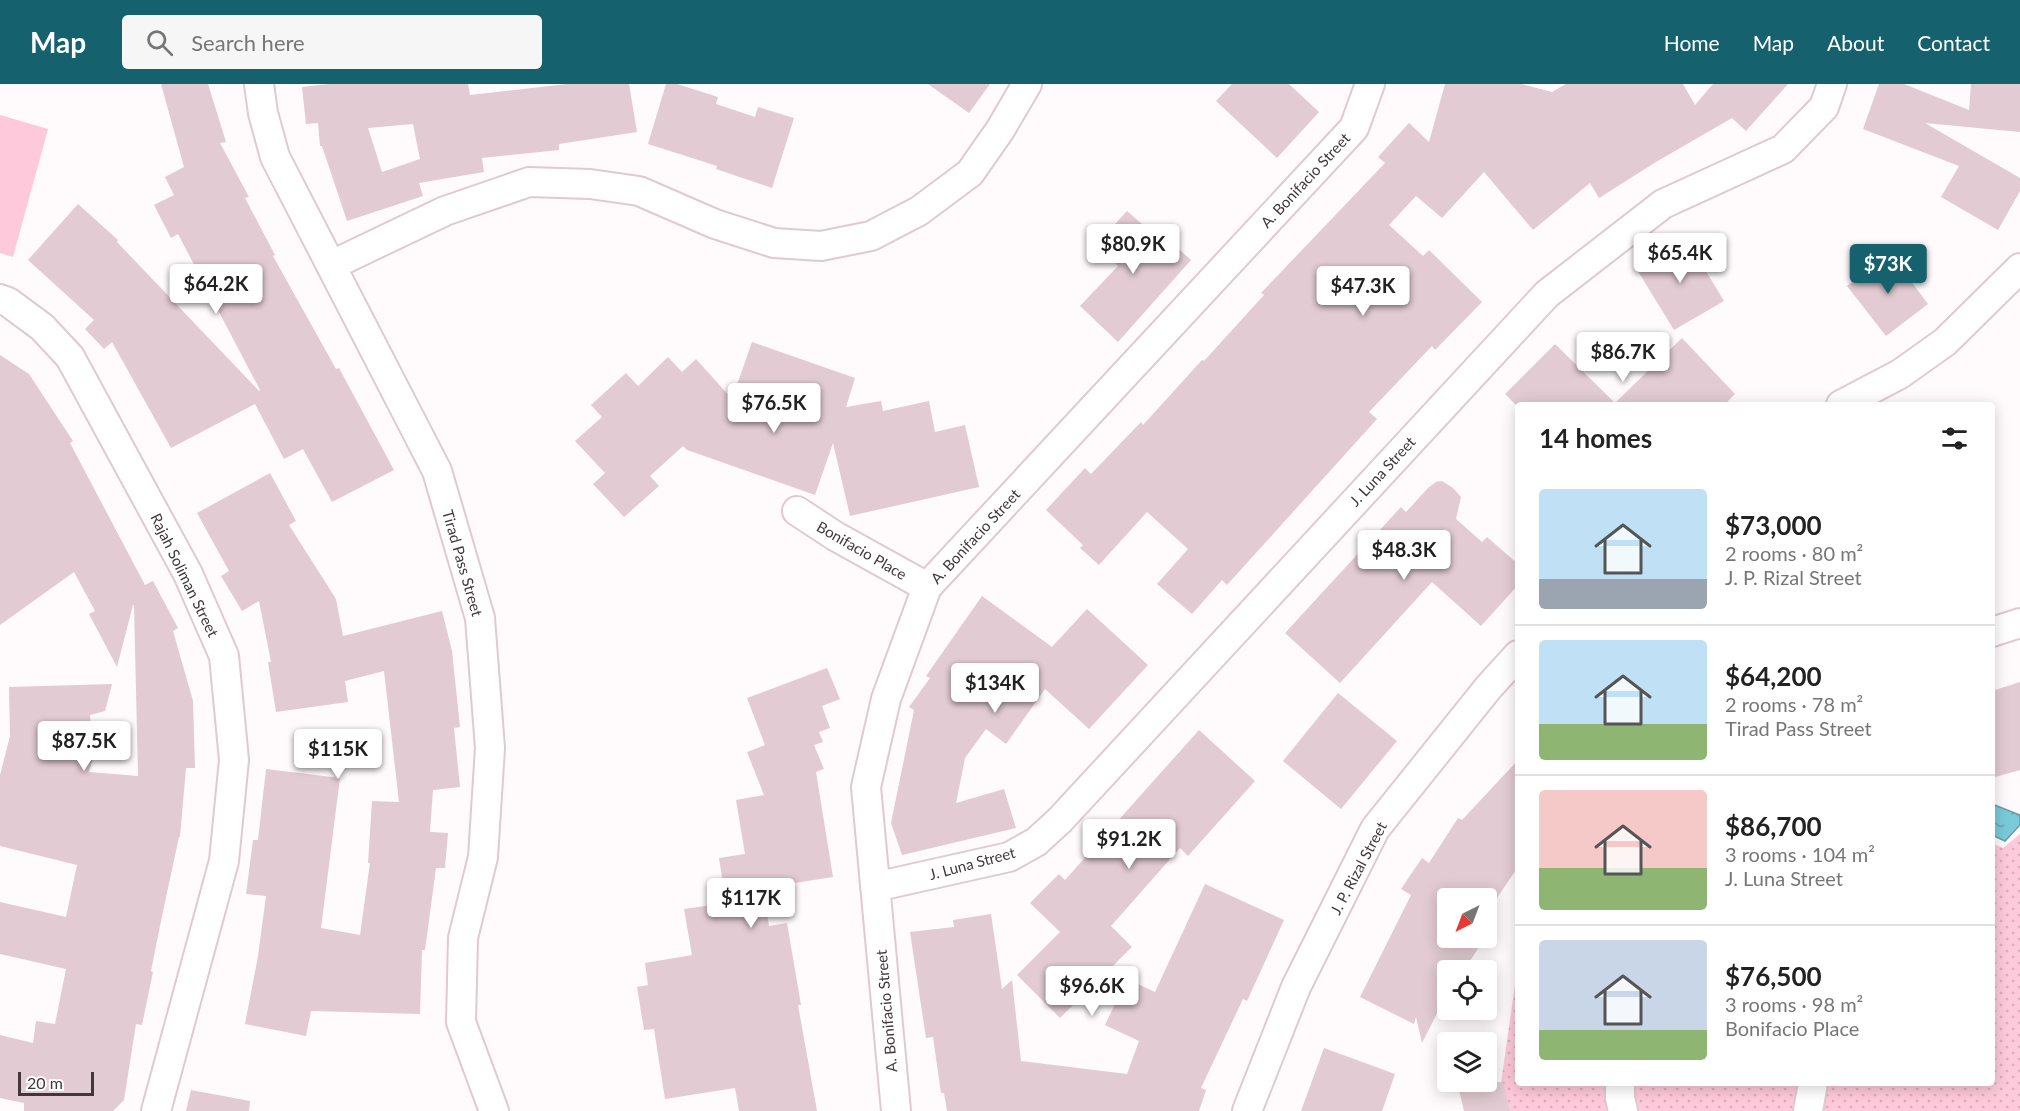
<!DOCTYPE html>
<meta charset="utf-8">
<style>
body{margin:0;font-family:Lato,sans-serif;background:#f6f6f6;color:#222;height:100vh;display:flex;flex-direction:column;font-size:22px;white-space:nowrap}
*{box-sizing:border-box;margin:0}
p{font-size:20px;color:#767676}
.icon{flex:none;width:33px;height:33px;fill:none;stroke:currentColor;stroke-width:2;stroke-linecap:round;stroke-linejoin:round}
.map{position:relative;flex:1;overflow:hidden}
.drawer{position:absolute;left:1515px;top:318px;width:480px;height:684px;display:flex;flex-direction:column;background:#fff;border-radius:6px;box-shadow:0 3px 15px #0003}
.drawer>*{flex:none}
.needle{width:39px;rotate:222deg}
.fabs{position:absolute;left:1437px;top:804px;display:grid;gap:12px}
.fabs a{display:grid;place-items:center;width:60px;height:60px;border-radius:6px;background:#fff;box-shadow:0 3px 15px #0003;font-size:30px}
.scale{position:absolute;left:18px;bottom:15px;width:76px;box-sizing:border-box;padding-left:6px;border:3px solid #40373a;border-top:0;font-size:16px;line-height:21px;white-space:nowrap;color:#40373a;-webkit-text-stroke:4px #fff;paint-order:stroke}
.price{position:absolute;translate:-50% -51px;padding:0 14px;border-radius:6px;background:#fff;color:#222;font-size:20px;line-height:39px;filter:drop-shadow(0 2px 3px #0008)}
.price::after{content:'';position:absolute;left:50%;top:36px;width:18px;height:14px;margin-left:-9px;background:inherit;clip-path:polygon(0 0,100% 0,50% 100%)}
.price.on{background:#15616d;color:#fff}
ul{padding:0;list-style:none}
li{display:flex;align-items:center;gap:18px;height:150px;padding:0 24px}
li+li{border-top:2px solid #e0e0e0}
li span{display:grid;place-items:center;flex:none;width:168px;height:120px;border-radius:6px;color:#555}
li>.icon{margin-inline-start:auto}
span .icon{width:72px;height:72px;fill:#fffc;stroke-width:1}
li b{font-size:26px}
h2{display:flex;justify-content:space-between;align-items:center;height:72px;padding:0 24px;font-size:26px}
header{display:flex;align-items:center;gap:36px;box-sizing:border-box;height:84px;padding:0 30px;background:#15616d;color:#fff}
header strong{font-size:28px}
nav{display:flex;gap:33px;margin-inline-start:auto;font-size:21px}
.search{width:420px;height:54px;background:#f6f6f6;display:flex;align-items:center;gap:15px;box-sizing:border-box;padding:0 21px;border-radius:6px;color:#767676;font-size:22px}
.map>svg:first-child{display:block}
</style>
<header>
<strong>Map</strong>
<div class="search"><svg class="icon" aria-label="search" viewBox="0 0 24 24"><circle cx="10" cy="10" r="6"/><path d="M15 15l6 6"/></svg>Search here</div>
<nav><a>Home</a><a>Map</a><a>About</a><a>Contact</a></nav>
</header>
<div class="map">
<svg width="2020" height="1027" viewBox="0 0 2020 1027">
<defs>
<pattern id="grass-dots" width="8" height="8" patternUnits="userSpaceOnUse" patternTransform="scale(1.5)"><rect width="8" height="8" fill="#fec9da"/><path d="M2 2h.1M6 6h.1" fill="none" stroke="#dbadbc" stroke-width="1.8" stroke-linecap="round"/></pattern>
<pattern id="water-ripples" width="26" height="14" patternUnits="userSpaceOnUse" patternTransform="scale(1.5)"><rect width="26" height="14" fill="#7acad9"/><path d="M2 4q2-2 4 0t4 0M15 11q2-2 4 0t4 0" fill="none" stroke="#65a5b1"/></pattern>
</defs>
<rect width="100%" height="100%" fill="#fffafb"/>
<path fill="url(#grass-dots)" d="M2020,750V1027H1497L1518,880V999H1992V759L2003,764Z"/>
<path fill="#fec9da" d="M0,31L48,45L13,173L0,169Z"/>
<path fill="url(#water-ripples)" stroke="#699ea9" stroke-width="1.5" d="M1992,720L2020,731V741L2005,757L1992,751Z"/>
<path fill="#e2cbd2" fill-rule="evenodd" d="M161,0H208L226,58L220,59L249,113L245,114L275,171L273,172L336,285L339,284L394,386L332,418L303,365L284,375L255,320L171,364L112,258L104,265L85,245L94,236L28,176L78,120L118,156L117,158L259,307L260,306L178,150L171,154L154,121L174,111L165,93L184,83Z
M329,0H468L470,11L567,0H629L637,48L559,60V66L482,74L484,88L419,99L423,112L347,137L322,62H320L318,39L306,40L302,3ZM413,40L420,75L382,88L368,44Z
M666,0H677L718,13L716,20L755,33L758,23L794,34L772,104L716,85L717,82L648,60Z
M928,0H990L969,29Z
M1232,0H1289L1319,28L1277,74L1216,17Z
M1445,0H1521L1552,8L1566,0H1683L1695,21L1713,0H1788L1746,47L1732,34L1656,78L1599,114L1590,99L1533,146L1484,88L1442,134L1416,112L1389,141L1423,172L1429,166L1482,218L1435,266L1432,262L1369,328L1377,335L1227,501L1222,496L1192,530L1157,500L1188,465L1147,428L1099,481L1080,464L1083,461L1046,426L1085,384L1091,390L1141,338L1143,341L1202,276L1204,277L1264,211L1261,209L1385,79L1378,73L1409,39L1429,58Z
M1879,0H1904L1969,26L1971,0H2020V48L1925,39L2020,94V107L1998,146L1941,113L1959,82L1863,45Z
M1127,127L1159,155L1163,151L1191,176L1118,258L1080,222L1118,182L1096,161Z
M1686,154L1724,217L1674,246L1636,184Z
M1890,169L1928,220L1886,252L1847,202Z
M1682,254L1735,310L1724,321H1516L1505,310L1555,260L1615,319Z
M752,258L855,294L846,323L881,317L883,327L929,317L935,348L965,341L979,403L850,432L833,359L815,411L687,366L683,362L650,392L659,402L624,433L593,400L605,389L575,357L602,333L591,321L626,289L638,302L668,273L682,288L696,275L732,315Z
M0,271L29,290L73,357L70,359L145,501L153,497L178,544L173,547L193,617L195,684H186L180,753H179L162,832L151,887L153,888L142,941L136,940L124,1016L113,1027H24V1019L0,1014V951L33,959L36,937L55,940L66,885L0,870V818L66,833L77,781L0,762V691L10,652L9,603L112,600L105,627L90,631L92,662L96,663L89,688L138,692L134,521H133L117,583L89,530L95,527L74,488L0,541Z
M270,389L296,437L289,441L336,515L343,552L442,527L452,567L460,643L454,644L460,703L433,706L430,748L448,749L445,784H436L425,866H422L420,930L311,927L306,952L245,940L258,872L266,812L246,810L253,756H258L266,685L340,694L321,844L360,851L370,779H368L372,717L399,718L384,587L345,597L348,618L276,628L268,578H271L259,517L242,527L221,492L229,487L197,429Z
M1442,397L1453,404L1461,413L1456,435L1482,458L1487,453L1518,480V501L1481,542L1432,498L1340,599L1285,549L1401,423L1406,428L1428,404L1436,398Z
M982,512L1052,563L1087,525L1148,581L1089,645L1045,605L1006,660L986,645L965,674L956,719L1004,705L1016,744L902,771L891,739L914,626L909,623L930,594L926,592Z
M827,584L840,615L822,622L830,644L819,648L823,658L814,661L824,685L816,688L833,793L763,804L769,842L787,839L801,921H798L817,1027H739L735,1004L665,1015L654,945L644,946L637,903L648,901L645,879L692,871L684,825L726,819L719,774L745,770L736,716L764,711L747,668L765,661L747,614Z
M2020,598V686L1992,694V607Z
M1338,609L1397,657L1341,725L1283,677Z
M1199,646L1255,697L1188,772L1180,764L1111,842L1132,863L1060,934L1017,891L1060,848L1030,819L1059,790L1065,796Z
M1518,676V783L1497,814H1448V854H1485L1464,886H1448V908L1422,959L1416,933L1414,940L1360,913L1411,811L1401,805L1422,774L1429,779L1458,734L1462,736Z
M1205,800L1284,836L1247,917L1243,915L1201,1004L1206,1006L1199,1027H947L944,1009H941L933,953L926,954L910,848L954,843L953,836L991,830L1002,905L1012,896L1021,977L1127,990L1139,957L1105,941L1127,895L1155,908Z
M1324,964L1395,990L1382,1027H1301Z
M1457,998H1503L1510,1027H1464Z
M191,1006L250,1017L249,1027H186Z"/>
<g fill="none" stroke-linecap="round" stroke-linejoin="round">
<g stroke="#e1c9d0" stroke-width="32">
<path id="minor" d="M259,0L263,29L275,73L437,387L480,534L490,664L483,773L463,854L461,938L494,1027
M332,181L445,127L529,98L590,100L639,107L715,140L774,159L821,162L871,152L919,127L970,89L1000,46L1027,0
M0,215L8,218L42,243L70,273L188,490L224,572L234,676L224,777L156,1027
M1841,321L1900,290L1945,258L2020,184
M797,427L835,452L927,503
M1992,548L2020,539
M875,803L1009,773L1036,758L1060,736L1547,210L1663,120L1783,65L1824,23L1832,0
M1620,999V1014L1623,1027
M896,1027L866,703L886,615L927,503L1354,44L1370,0
M1247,1027L1296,903L1375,745L1488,604L1518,571
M1808,1027L1813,999"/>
</g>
<use href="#minor" stroke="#fff" stroke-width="28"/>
</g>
<g text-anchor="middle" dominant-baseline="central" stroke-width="5" stroke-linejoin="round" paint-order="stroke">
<g font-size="15" fill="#40373a" stroke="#fff">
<text transform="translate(1305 96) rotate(-47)">A. Bonifacio Street</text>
<text transform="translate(1382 387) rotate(-47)">J. Luna Street</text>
<text transform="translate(975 452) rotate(-47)">A. Bonifacio Street</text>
<text transform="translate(862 466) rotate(30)">Bonifacio Place</text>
<text transform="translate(463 479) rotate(74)">Tirad Pass Street</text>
<text transform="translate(185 491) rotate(64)">Rajah Soliman Street</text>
<text transform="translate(972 779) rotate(-15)">J. Luna Street</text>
<text transform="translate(1358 784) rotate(-62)">J. P. Rizal Street</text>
<text transform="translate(886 927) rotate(-95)">A. Bonifacio Street</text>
</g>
</g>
</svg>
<div class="fabs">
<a><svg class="needle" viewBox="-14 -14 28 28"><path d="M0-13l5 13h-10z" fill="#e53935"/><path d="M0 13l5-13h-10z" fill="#767676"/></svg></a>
<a><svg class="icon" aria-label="locate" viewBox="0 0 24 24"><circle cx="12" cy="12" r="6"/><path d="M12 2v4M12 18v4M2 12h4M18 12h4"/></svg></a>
<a><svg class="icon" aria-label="layers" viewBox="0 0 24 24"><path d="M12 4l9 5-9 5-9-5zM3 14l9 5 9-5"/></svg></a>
</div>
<div class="scale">20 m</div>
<b class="price" style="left:1133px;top:191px">$80.9K</b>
<b class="price" style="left:1680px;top:200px">$65.4K</b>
<b class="price on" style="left:1888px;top:211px">$73K</b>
<b class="price" style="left:216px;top:231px">$64.2K</b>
<b class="price" style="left:1363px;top:233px">$47.3K</b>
<b class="price" style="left:1623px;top:299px">$86.7K</b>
<b class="price" style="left:774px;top:350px">$76.5K</b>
<b class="price" style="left:1404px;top:497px">$48.3K</b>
<b class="price" style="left:995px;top:630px">$134K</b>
<b class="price" style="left:84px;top:688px">$87.5K</b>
<b class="price" style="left:338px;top:696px">$115K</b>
<b class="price" style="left:1129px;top:786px">$91.2K</b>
<b class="price" style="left:751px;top:845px">$117K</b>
<b class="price" style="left:1092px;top:933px">$96.6K</b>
<section class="drawer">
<h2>14 homes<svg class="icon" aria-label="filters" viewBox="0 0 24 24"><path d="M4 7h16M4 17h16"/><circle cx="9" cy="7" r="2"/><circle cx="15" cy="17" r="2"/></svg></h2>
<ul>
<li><span style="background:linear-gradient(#bfe0f5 75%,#9aa5b1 0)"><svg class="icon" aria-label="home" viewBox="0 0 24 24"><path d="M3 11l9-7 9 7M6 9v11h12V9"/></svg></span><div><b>$73,000</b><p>2 rooms · 80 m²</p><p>J. P. Rizal Street</p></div></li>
<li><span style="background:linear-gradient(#bfe0f5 70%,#8fb573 0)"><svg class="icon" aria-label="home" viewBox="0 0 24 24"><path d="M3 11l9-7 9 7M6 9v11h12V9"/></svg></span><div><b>$64,200</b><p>2 rooms · 78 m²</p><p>Tirad Pass Street</p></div></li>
<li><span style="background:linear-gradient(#f6c9c9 65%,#8fb573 0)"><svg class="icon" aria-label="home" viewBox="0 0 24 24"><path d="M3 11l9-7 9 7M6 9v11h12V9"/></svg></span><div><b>$86,700</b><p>3 rooms · 104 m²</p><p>J. Luna Street</p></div></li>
<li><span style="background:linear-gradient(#c9d6e8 75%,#8fb573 0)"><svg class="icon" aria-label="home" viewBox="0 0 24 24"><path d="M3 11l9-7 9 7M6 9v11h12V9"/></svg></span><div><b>$76,500</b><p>3 rooms · 98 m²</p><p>Bonifacio Place</p></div></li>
</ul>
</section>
</div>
